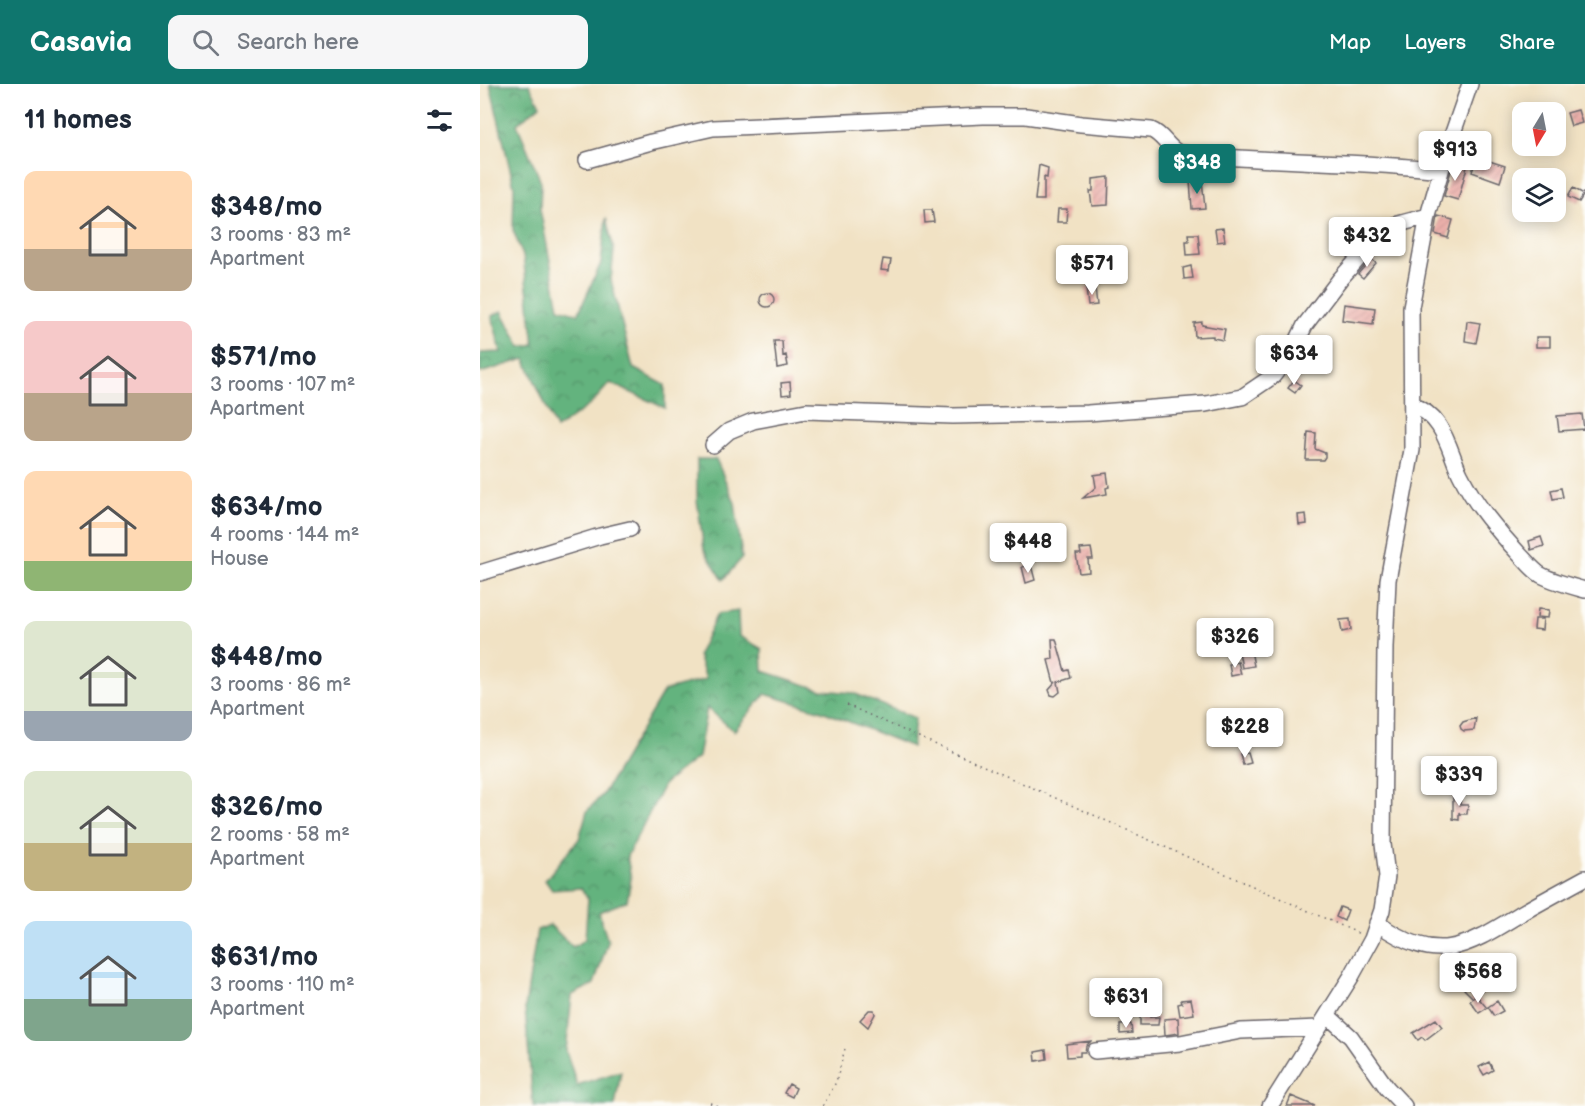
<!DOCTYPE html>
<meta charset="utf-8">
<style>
body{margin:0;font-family:"Balsamiq Sans",sans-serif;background:#f6f6f7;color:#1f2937;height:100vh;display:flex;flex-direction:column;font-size:22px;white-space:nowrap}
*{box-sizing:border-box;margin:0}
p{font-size:20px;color:#747a83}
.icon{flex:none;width:33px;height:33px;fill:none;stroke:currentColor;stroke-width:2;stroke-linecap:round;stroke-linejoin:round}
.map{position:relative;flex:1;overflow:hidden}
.side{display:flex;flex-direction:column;background:#fff;width:480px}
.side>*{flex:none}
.needle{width:39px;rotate:190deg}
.fabs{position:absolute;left:1032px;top:18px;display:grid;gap:12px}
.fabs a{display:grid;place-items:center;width:54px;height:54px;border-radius:12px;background:#fff;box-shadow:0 3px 15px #0003;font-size:30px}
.price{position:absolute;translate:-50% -51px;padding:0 14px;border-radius:6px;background:#fff;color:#222;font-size:20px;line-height:39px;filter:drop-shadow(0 2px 3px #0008)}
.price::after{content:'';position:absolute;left:50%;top:36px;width:18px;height:14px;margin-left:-9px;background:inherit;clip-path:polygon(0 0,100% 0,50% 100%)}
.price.selected{background:#0f766e;color:#fff}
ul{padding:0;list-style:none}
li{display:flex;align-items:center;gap:18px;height:150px;padding:0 24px}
li span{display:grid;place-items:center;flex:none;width:168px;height:120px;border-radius:12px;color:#555}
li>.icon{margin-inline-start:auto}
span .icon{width:72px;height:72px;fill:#fffc;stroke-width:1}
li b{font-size:26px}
h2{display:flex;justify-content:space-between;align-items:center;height:72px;padding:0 24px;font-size:26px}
header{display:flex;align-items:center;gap:36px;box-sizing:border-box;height:84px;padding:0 30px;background:#0f766e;color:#fff}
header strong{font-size:28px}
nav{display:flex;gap:33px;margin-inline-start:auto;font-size:21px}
.search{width:420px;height:54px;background:#f6f6f7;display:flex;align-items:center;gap:15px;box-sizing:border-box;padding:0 21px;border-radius:12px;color:#747a83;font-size:22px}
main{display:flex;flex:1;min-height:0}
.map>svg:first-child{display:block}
</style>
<header>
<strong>Casavia</strong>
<div class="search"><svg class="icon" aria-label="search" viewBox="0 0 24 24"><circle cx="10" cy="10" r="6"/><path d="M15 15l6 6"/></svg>Search here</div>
<nav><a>Map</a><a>Layers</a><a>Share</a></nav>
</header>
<main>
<section class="side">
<h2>11 homes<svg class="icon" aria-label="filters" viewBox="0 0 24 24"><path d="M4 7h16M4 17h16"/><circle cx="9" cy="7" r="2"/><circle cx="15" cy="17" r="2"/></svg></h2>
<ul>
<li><span style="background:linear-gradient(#ffd9b3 65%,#b9a48a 0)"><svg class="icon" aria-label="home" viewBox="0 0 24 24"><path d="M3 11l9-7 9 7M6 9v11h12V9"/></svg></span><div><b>$348/mo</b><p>3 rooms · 83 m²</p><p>Apartment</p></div></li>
<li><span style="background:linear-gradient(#f6c9c9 60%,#b9a48a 0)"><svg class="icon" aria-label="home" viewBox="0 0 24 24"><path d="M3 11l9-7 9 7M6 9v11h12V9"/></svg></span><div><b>$571/mo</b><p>3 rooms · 107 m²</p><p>Apartment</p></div></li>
<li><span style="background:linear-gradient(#ffd9b3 75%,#8fb573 0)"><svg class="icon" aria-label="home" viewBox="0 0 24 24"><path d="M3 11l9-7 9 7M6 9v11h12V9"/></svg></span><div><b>$634/mo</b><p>4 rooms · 144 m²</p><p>House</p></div></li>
<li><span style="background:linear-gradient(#dfe7d0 75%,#9aa5b1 0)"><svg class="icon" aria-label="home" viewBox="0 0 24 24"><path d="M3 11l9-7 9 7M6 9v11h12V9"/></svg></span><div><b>$448/mo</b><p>3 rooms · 86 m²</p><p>Apartment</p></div></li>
<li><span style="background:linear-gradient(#dfe7d0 60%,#c2b280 0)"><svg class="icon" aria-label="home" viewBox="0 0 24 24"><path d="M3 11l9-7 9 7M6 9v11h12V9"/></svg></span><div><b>$326/mo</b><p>2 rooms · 58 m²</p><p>Apartment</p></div></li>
<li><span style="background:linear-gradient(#bfe0f5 65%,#7fa58c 0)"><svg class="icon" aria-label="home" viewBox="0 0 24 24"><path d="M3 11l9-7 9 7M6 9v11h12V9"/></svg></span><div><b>$631/mo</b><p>3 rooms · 110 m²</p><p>Apartment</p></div></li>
</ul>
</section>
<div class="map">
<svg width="1105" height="1022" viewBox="0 0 1105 1022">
<defs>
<pattern id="forest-crowns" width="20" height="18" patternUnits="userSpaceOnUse" patternTransform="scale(1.5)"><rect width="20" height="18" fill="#63b37e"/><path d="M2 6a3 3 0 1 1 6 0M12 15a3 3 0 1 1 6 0" fill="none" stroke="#519168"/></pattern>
<pattern id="building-hatch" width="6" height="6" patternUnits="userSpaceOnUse" patternTransform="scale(1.5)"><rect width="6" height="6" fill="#ecb0ab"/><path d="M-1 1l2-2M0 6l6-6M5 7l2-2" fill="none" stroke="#ca9794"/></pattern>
</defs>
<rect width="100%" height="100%" fill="#fdfcf7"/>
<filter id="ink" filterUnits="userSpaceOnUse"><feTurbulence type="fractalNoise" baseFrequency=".0167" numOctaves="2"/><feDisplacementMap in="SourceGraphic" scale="12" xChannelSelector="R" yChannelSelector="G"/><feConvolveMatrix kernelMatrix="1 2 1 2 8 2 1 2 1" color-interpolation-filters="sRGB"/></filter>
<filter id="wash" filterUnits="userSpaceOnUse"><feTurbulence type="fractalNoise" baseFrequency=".008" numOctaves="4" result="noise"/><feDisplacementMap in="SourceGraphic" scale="24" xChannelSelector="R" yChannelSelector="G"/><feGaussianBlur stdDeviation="1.35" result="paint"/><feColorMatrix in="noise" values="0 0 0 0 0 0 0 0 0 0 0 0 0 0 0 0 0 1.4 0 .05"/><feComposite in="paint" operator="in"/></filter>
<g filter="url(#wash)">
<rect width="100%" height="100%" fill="#f1e2c4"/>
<path fill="url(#forest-crowns)" stroke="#426a5c" stroke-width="1.5" d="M10,0H49L60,21L37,40L61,98L60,125L79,224L98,230L121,179L126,134L134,166L131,196L153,284L185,301V324L130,299L111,320L76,345L45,275L0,289V269L21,268L12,232L22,227L41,263L54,260L43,172L33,146L34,102Z
M217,375H236L255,419L262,474L243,496L224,466L217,416Z
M258,527L259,552L282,565L283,587L342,606L373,609L435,634L432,663L342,627L285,610L254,647L227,624L218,673L185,699L147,772L151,795L147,817L119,828L128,858L114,900L92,911L86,967L97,1001L141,987L135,1022H53L45,924L57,846L70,841L93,863L105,855L108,815L101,804L72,806L65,796L99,755L107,727L123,710L184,607L226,595L218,571L237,530Z"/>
<g id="blocks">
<path fill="url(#building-hatch)" d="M1098,26L1102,39L1091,42L1087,29Z
M997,73L1025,82L1020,98L992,88Z
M973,79L987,83L978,116L964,112Z
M559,81L568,84L567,94L564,93V116H555Z
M716,82H724V91H716Z
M629,93L628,121L612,122L610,107H613V95Z
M722,96L725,124L712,125L710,97Z
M1093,104L1104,110L1099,118L1088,113Z
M578,125H587L586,138H577Z
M444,126H452L454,138L445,139Z
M958,132L973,136L968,154L955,150Z
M743,144L745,157L737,158L735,145Z
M708,150H718L720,170L707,171L706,157H709Z
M403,175L411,176L409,187L401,186Z
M891,175L896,179L883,194L878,190Z
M711,182L713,194L704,195L703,184Z
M615,203L617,221L608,222L606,204Z
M280 216a7 7 0 1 1 14 0a7 7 0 1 1-14 0Z
M864,220L895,224L893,240L862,236Z
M987,237L1000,239L996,259L985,257Z
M722,238V241L745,245L743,256L733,254V252L715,253L714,239Z
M1056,253H1070V263H1056Z
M829,255L836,256L834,267L826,265Z
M294,257H302L303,272L306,271L308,282L297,284Z
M814,296L821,301L815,309L808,304Z
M310,298L311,310L302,311L301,299Z
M1102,330L1104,345L1079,347L1077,332Z
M828,348L836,349L835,365L845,369V373L843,376H826Z
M627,389L629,403L626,404L627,410L603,414L616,403L614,391Z
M1081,404L1083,413L1073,415L1071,406Z
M826,430L827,440L819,441L818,431Z
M1061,453L1064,462L1051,466L1049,457Z
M538,463L541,474L533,476L530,465Z
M611,464L613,475H608L609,488L599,489L596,470H601L600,465Z
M551,481L555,496L546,499L542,483Z
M1058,525L1069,526L1068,534L1057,533Z
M870,535L871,546L862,548L860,536Z
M1055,535H1063L1062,546L1054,545Z
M572,555H576L585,587L589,586L591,594L578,598L580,608L575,612L571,611L569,606L576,598L574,599L568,576L573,575Z
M771,566L774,582L762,584L759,568Z
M758,578L761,590L751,592L749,580Z
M996,634L994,646L984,647L981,645L980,642L983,638Z
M768,669L771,679L763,681L760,670Z
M973,710L981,711L980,721H988L987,730H980L979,728V736L973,735Z
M860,823L868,826L864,837L856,833Z
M994,896L1003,905L993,914L984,905Z
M996,911L1007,924L999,929L990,917Z
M711,915L714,930L700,932L698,920L702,919L701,916Z
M1017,917L1023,927L1014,932L1008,923Z
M389,926H394L395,930L388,943L380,936Z
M660,929H670V933H679L678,941H660Z
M698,934L699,949L685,951L684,935Z
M956,935L962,943L945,956L942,953L938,956L933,949Z
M651,940L652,949L640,950V941Z
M611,957L606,962L605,968H600V972L587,973L586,960Z
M566,966L567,975L556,977L555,968Z
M1009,978L1013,986L1004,991L999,983Z
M309,1000L316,1004L312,1013L304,1009Z
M811,1012L835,1022H807Z"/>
</g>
</g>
<g filter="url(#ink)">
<use href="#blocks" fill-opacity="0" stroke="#6a656b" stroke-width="1.5"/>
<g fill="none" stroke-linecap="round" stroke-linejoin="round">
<g stroke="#6a656b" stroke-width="18">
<path id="minor" d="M107,76L171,58L233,44L503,32H546L601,40L671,46C684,51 687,64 699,69C786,79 874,76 961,86
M932,321C964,332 968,364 980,390C995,421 1018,447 1041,472C1047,478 1054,487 1061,491C1075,498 1090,502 1105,506
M233,361L249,347L273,337L326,327L473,332L608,329L726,320L762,313L793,292L812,268L825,241L860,195L899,152L915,141L948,132
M0,489L120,452L150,445
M897,839C957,881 983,865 1040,830C1061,818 1083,806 1105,794
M847,931L871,953L907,1004L924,1022
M615,967L700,959L761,947L839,944
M790,1022L871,893L892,855L902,826L907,792L903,760L905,563L908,496L932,366L931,223L948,132L967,66L990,0"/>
</g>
<path stroke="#6a656b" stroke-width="1.5" stroke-dasharray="1.5 4.5" stroke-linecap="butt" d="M367,621L880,850
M230,1019L238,1022
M343,1022L356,998L366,961"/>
<use href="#minor" stroke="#fff" stroke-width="15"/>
</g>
</g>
</svg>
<div class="fabs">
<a><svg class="needle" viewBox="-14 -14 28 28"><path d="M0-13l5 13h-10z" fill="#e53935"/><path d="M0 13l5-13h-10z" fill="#747a83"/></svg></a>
<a><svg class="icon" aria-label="layers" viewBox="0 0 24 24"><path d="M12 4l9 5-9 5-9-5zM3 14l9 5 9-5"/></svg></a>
</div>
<b class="price" style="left:975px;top:98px">$913</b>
<b class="price selected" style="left:717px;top:111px">$348</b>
<b class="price" style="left:887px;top:184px">$432</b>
<b class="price" style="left:612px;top:212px">$571</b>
<b class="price" style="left:814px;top:302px">$634</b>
<b class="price" style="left:548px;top:490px">$448</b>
<b class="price" style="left:755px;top:585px">$326</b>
<b class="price" style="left:765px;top:675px">$228</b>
<b class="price" style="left:979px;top:723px">$339</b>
<b class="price" style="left:998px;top:920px">$568</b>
<b class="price" style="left:646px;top:945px">$631</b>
</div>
</main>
